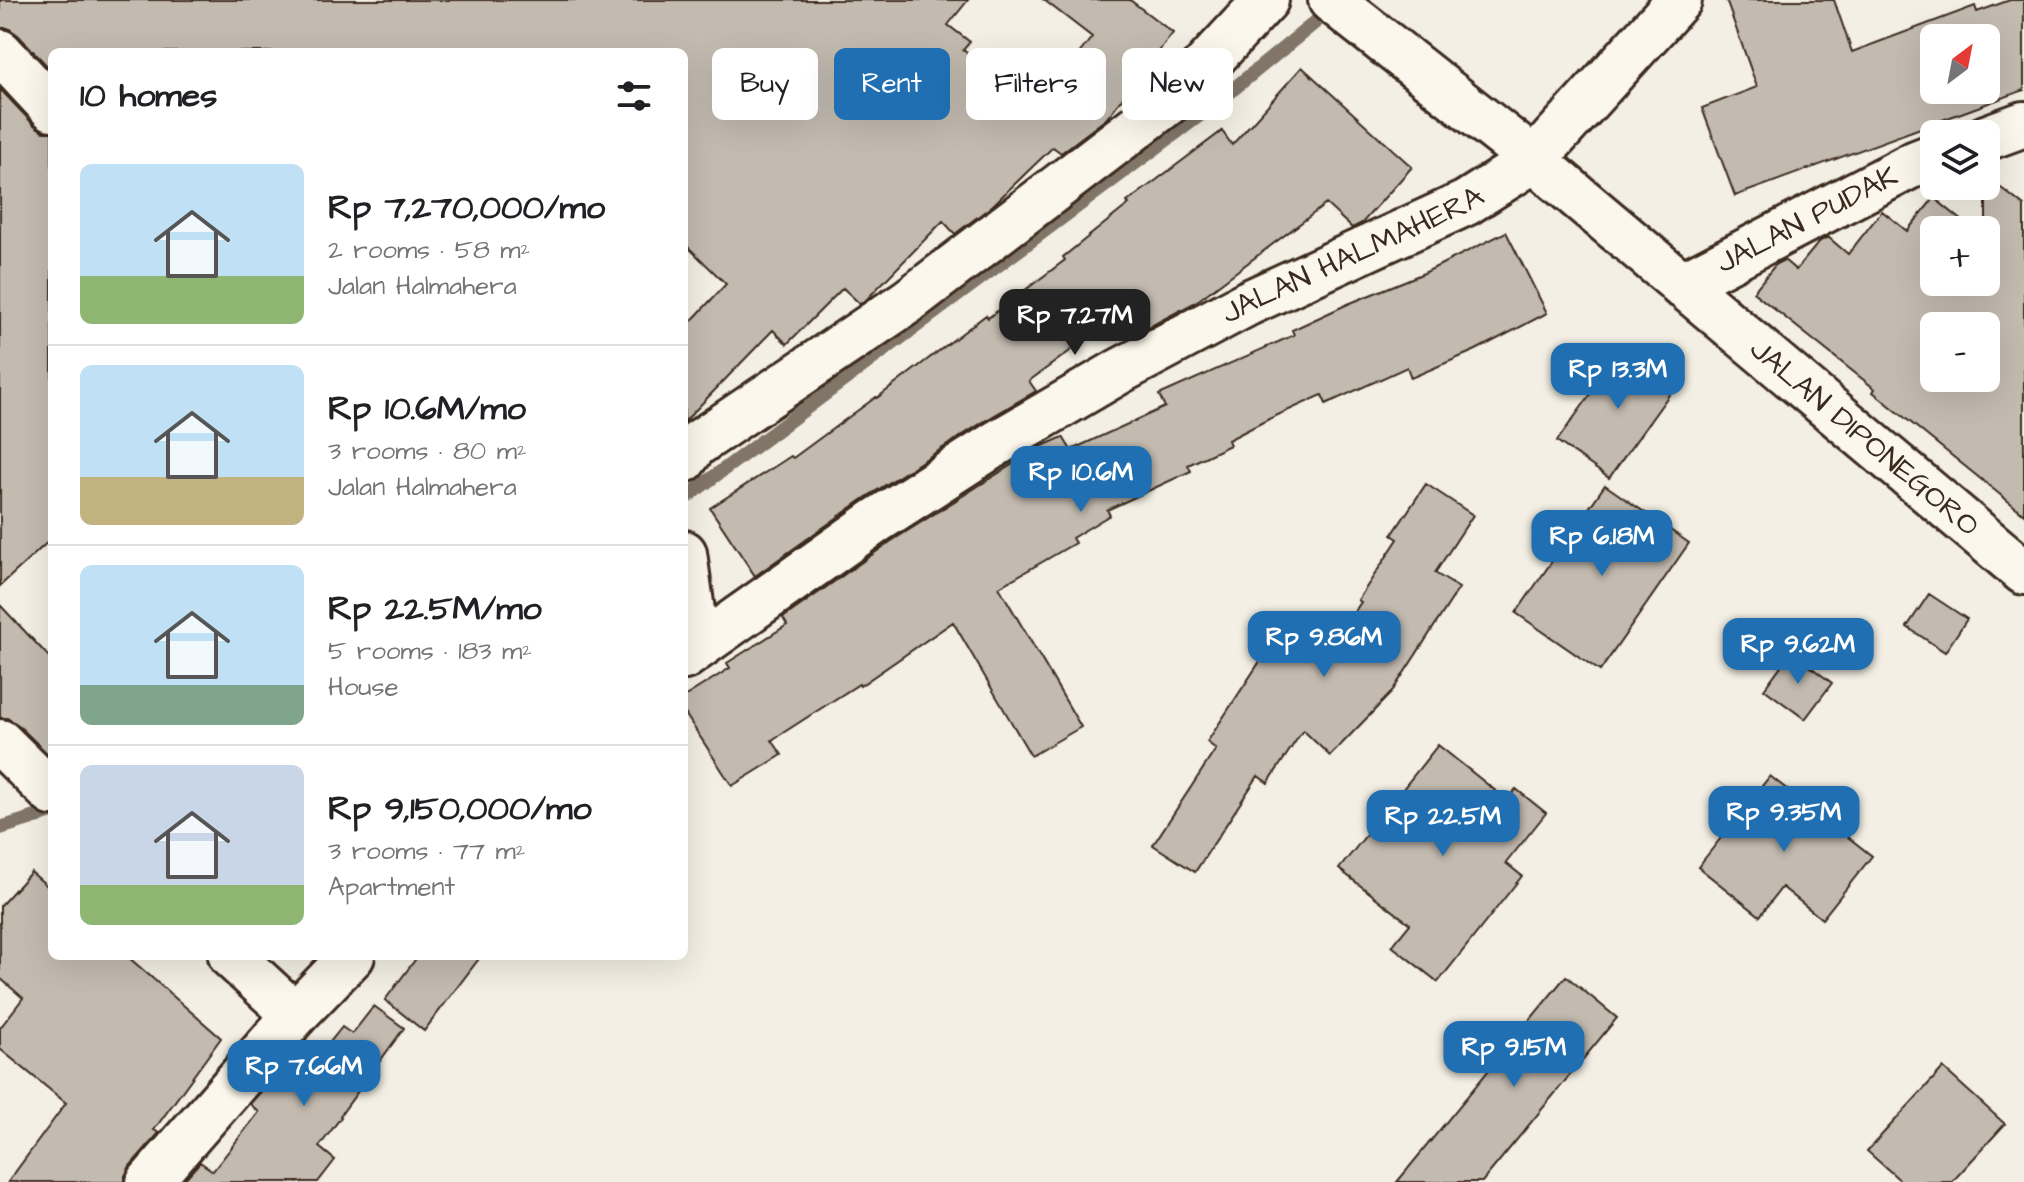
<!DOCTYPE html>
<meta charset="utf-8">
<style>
body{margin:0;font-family:"Architects Daughter",sans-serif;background:#f2f2f2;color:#202124;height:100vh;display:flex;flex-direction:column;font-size:30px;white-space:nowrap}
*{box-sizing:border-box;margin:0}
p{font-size:26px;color:#757577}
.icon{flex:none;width:44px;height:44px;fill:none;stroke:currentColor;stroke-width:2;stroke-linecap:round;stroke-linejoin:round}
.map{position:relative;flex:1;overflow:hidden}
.sheet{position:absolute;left:48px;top:48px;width:640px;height:912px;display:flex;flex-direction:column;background:#fff;border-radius:12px;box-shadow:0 8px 32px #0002}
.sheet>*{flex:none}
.guide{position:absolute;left:712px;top:48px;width:760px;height:72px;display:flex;gap:16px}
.needle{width:52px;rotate:32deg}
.buttons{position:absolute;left:1920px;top:24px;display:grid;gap:16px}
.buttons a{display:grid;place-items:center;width:80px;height:80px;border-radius:12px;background:#fff;box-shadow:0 8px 32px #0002;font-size:40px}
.price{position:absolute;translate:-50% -68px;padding:0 18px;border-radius:16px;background:#1f6fb2;color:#fff;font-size:26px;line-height:52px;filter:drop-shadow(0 2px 4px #0008)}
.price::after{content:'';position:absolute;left:50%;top:48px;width:24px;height:18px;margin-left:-12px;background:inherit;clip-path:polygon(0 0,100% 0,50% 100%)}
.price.selected{background:#222;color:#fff}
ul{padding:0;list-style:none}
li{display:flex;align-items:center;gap:24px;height:200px;padding:0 32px}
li+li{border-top:2px solid #e0e0e0}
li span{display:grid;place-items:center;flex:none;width:224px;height:160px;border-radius:12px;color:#555}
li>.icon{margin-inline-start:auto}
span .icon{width:96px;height:96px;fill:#fffc;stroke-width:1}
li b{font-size:34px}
h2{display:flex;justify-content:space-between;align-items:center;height:96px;padding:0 32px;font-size:34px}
.chip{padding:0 28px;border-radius:12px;background:#fff;box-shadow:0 8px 32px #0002;font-size:28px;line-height:72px}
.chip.selected{background:#1f6fb2;color:#fff}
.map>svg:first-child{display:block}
</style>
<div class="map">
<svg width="2024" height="1182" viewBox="0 0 2024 1182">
<rect width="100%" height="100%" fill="#f3efe4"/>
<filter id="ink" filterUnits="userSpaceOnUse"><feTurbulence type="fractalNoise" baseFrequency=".0125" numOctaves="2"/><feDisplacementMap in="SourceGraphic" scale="16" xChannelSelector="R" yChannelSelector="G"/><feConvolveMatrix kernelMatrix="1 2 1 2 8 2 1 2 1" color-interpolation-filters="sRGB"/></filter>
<g filter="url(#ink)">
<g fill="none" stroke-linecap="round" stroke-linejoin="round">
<path stroke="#817468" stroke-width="14" d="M684,499L1215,104L1334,7
M0,828L52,812"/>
</g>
<path fill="#c3bbb0" stroke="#3b2a1e" stroke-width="2" fill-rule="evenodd" d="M0,0H968L948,25L970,42L963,50L1040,104L1092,37L1044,0H1130L1173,33L1106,119L1061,153L1053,147L992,206L955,234L943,221L867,299L860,304L843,288L787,344L773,330L684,422V329L726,284L684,243V52H52V71L18,35L8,28H0Z
M1726,0H1834L1852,52L1975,6L1977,12L2010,0H2024V90L1735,196L1702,108L1757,87ZM1934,38H1986V90H1934Z
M1302,67L1412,167L1362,223L1352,228L1326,204L1196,302L1132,336L1121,314L1029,381L1036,391L983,422L862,500L755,576L710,508L791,456L793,458L876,397L877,398L986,315L988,318L1065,260L1063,257L1129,204L1127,202L1222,131L1232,145Z
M0,89L34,125L44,132H52V538L0,586Z
M1986,176L2024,206V514L1873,392L1875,389L1753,292L1776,264L1784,260L1796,270L1819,242L1828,237L1848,254L1882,211L1907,231L1934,198L1974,230H1934V282H1986ZM1934,326H1986V378H1934Z
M1506,232L1547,313L1476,350L1411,378L1407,367L1326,404L1322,395L1269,419L1228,440L1230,445L1188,465L1191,471L1107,510L1110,515L1072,538L1075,543L999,587L1081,727L1031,756L953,622L860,686L859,684L772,740L782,755L732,786L684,712V697L730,668L727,663L787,625L783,618L890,542L1038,448L1063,437L1071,450L1165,407L1159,395L1294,335L1292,330L1348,304L1424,273Z
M1627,344L1679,381L1609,478L1557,441Z
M1426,484L1473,515L1435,573L1459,588L1391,693L1330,756L1303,730L1268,783L1258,776L1195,872L1153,845L1216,749L1207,742L1278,634L1321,662L1361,602L1358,600L1398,539L1392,535Z
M1605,485L1689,543L1600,671L1516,613Z
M1929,594L1967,619L1945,652L1907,627Z
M0,605L52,660V758L17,724L7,718H0Z
M1791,652L1832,683L1805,719L1764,689Z
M1438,745L1507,800L1516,789L1546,813L1506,863L1522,876L1438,982L1392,946L1410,924L1339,869Z
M1770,776L1872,856L1822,919L1782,887L1760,916L1698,867Z
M31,872L52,890V956H127L221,1038L154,1130L159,1133L130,1166L125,1176V1182H8L66,1103L0,1049V1028L23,998L0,978V906Z
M418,956H481L424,1031L385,1000Z
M1566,976L1617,1018L1482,1182H1397Z
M374,1006L404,1028L340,1116L341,1117L319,1147L335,1160L318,1182H182L200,1162L213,1171L259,1112L250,1104L306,1040L322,1052L342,1027L352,1034Z
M1943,1068L2005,1124L1952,1182H1902L1867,1151Z"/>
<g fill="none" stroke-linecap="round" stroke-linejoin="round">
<g stroke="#3b2a1e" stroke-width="50">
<g id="minor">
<path d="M0,52L52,108"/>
<path d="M1986,138L2024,124"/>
<path id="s1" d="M1681,285L1916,163L1934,156"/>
<path d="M684,460L695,445L907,302L1178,95L1266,0"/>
<path d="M684,553L697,647"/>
<path d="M0,742L52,793"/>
<path d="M231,956L295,1015"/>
</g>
</g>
<g stroke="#3b2a1e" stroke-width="50">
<g id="major">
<path id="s2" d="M1331,0L1534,160L2024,572"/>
<path id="s3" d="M684,657L876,521L997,443L1120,371L1248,303L1466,203L1534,160L1679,0"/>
<path d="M149,1182L295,1015L352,956"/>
</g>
</g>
<use href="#minor" stroke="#fbf7ec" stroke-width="44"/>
<use href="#major" stroke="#fbf7ec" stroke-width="44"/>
</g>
</g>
<g text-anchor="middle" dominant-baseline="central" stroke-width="6" stroke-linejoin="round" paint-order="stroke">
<g font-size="30" fill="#3b2a1e" stroke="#fbf7ec">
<text stroke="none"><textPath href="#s1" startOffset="142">JALAN PUDAK</textPath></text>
<text stroke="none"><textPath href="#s3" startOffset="782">JALAN HALMAHERA</textPath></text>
<text stroke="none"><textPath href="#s2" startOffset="690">JALAN DIPONEGORO</textPath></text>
</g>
</g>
</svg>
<div class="buttons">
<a><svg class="needle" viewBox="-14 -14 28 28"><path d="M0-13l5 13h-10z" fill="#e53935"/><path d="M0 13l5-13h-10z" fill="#757577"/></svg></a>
<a><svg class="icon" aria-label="layers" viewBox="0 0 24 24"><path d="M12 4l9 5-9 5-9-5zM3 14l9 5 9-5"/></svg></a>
<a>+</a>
<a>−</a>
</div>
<b class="price selected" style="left:1075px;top:357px">Rp 7.27M</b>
<b class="price" style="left:1618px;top:411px">Rp 13.3M</b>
<b class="price" style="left:1081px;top:514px">Rp 10.6M</b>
<b class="price" style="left:1602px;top:578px">Rp 6.18M</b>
<b class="price" style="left:1324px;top:679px">Rp 9.86M</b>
<b class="price" style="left:1798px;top:686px">Rp 9.62M</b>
<b class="price" style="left:1784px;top:854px">Rp 9.35M</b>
<b class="price" style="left:1443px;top:858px">Rp 22.5M</b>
<b class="price" style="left:1514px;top:1089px">Rp 9.15M</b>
<b class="price" style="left:304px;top:1108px">Rp 7.66M</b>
<div class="guide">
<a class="chip">Buy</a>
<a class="chip selected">Rent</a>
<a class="chip">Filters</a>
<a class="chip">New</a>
</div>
<section class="sheet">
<h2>10 homes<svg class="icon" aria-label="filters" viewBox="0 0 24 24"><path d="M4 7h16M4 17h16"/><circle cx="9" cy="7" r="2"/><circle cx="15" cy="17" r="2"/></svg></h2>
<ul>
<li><span style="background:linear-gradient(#bfe0f5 70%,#8fb573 0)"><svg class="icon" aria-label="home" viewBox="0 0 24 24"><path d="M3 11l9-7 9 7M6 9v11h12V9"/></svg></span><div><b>Rp 7,270,000/mo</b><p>2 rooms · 58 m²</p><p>Jalan Halmahera</p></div></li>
<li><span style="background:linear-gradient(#bfe0f5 70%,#c2b280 0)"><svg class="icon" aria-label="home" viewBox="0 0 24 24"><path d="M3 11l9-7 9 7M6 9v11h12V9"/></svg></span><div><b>Rp 10.6M/mo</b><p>3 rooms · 80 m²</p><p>Jalan Halmahera</p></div></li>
<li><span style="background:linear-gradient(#bfe0f5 75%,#7fa58c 0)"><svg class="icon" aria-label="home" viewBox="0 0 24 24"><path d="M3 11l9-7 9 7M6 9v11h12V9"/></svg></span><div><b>Rp 22.5M/mo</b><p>5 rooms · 183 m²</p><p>House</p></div></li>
<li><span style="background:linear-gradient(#c9d6e8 75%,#8fb573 0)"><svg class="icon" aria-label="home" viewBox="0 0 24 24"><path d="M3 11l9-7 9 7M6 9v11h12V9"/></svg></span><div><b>Rp 9,150,000/mo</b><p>3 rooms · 77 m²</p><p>Apartment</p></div></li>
</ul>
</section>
</div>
